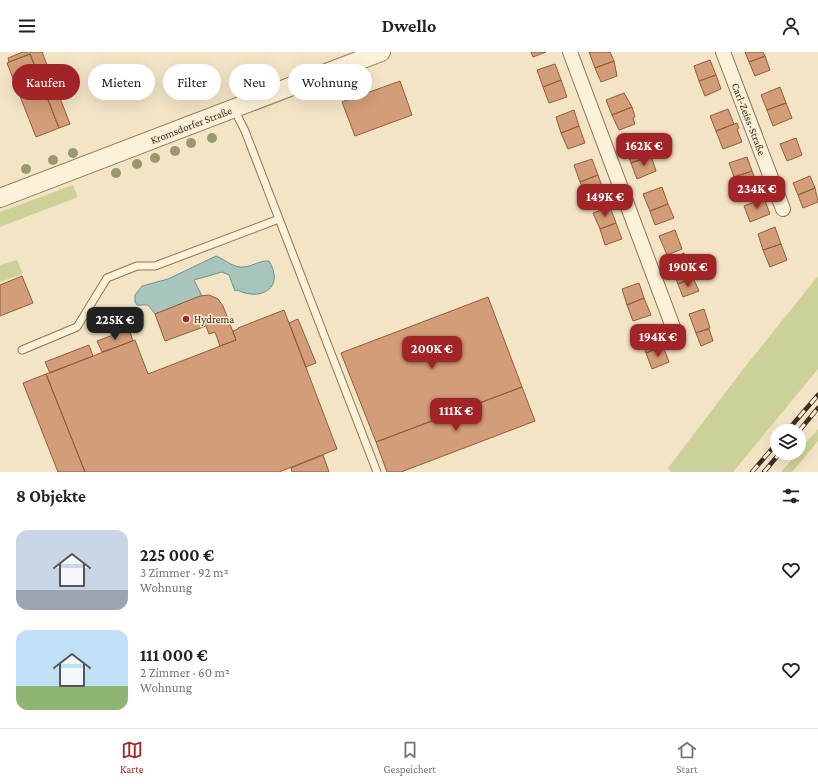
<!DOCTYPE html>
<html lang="de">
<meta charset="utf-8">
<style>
body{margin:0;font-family:"Crimson Pro",serif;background:#f6f6f6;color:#222;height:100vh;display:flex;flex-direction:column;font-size:15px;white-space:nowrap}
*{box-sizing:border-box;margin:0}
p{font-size:13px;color:#767676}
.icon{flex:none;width:22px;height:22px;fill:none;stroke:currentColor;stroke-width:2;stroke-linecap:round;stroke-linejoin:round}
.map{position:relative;height:420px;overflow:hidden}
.side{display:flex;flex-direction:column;background:#fff;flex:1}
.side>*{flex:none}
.guide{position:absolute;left:12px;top:12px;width:400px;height:36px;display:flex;gap:8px}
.buttons{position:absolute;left:770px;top:372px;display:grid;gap:8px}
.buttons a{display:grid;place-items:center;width:36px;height:36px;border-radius:50%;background:#fff;box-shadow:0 4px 16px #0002;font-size:20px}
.price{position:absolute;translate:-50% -34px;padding:0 9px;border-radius:8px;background:#a32426;color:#fff;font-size:13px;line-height:26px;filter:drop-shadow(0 1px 2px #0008)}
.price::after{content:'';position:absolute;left:50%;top:24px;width:12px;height:9px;margin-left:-6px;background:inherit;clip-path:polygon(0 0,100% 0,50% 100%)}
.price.current{background:#222;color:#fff}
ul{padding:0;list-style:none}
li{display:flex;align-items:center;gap:12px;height:100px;padding:0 16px}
li span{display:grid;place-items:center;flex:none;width:112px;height:80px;border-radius:12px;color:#555}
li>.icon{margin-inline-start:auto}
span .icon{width:48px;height:48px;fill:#fffc;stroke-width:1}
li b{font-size:17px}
h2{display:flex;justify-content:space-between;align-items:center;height:48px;padding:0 16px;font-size:17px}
.chip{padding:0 14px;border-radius:18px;background:#fff;box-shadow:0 4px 16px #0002;font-size:14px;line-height:36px}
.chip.current{background:#a32426;color:#fff}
header{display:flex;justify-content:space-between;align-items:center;height:52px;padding:0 16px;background:#fff;font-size:18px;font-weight:700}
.dock{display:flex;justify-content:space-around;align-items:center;height:56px;border-top:1px solid #e0e0e0;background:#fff;font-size:11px;color:#767676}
.dock a{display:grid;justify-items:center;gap:2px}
.dock .current{color:#a32426}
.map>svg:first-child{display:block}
</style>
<header><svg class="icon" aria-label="menu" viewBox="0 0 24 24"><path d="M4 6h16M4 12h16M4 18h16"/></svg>Dwello<svg class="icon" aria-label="person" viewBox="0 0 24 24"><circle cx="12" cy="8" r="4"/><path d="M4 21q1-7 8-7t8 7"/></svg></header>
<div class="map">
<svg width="818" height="420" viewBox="0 0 818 420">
<rect width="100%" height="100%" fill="#f2e4c5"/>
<path fill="#cbd197" d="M73,133L78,145L0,175V160Z
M17,208L23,222L0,230V213Z
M818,224V317L733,420H671L668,416L741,320Z
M818,377V389L792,420H781Z"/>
<path fill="#a7c5bc" stroke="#6c948a" d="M216,204C224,207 231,214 240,215C251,216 259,208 269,209C285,235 262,250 237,238L235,239L229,223L222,220L194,228L202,244L155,262L148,253H137L135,250V243L142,234L168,227Z"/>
<path fill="#d39d78" stroke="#905d3d" d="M23,0H42L70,72L59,76L30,2L9,10L8,6Z
M531,0H546L533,5Z
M589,0H610L614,9L595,16Z
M745,0H763L765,4L749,10Z
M30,2L59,76L36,85L7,11Z
M765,4L770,18L755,24L749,10Z
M710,8L716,23L699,29L694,14Z
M614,9L617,24L601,30L595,16Z
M555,12L561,28L543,35L537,18Z
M716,23L721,37L705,44L699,29Z
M561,28L567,45L549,51L543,35Z
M400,29L412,63L355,84L342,50Z
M780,35L786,51L767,58L761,43Z
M624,41L632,55L612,63L606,48Z
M786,51L792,66L773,74L767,58Z
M632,55L635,65L633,66L635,72L619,78L612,63Z
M728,57L734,72L716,79L710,64Z
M574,58L579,74L561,81L556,65Z
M737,71L739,76L737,77L742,90L723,97L716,79Z
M579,74L585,91L568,97L561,81Z
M796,86L802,103L787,109L780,92Z
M644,87L651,104L631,111L624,94Z
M651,104L656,119L637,127L631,111Z
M747,105L752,119L734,125L729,111Z
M592,107L598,123L580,130L574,113Z
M752,119L760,139L743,147L734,125Z
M598,123L604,140L586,146L580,130Z
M810,124L815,136L798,143L793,131Z
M662,135L668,152L650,159L643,142Z
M815,136L818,150L803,156L798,143Z
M764,146L770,162L750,170L744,154Z
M668,152L674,166L655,173L650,159Z
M610,155L616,171L600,177L593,161Z
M616,171L622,187L605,193L600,177Z
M775,175L781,192L763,198L758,182Z
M675,178L682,197L667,203L659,184Z
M781,192L787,208L770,215L763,198Z
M684,201L693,226L678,232L668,208Z
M22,224L33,251L0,264V233Z
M693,226L699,239L683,245L678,232Z
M639,231L644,246L627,253L622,237Z
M209,243L218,247L223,254L236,288L220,294L215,280L209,282L206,274L165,289L155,262L200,244Z
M488,245L522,335L376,390L341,301Z
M644,246L651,263L633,269L627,253Z
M704,257L710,276L696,281L689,262Z
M284,258L337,397L279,420H85L46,322L135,288L148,322L236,288L233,279L238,277V276Z
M298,267L316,311L306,315L289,271Z
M129,277L133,289L102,300L97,289Z
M709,277L713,289L701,294L696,281Z
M657,280L663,294L646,301L640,286Z
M89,293L93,304L50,321L45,310Z
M663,294L669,310L652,317L646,301Z
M46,322L85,420H58L23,331Z
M522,335L535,369L401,420H387L376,390Z
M323,403L329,420H292L291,416Z"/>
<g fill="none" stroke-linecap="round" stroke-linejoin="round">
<g stroke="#8f7559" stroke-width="9">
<path id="service" d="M234,57L245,79L377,420
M22,298L77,275L107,226L137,214H155L279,167"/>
</g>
<g stroke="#8f7559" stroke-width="16">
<path id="minor" d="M570,0L673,275
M723,0L783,157"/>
</g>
<g stroke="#8f7559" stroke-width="20">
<path id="tertiary" d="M0,146L381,0"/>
</g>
<use href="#service" stroke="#fcf1d9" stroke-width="7"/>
<use href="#minor" stroke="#fcf1d9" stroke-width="14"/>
<use href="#tertiary" stroke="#fcf1d9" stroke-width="18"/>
<g stroke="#3e2d1e" stroke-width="4.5">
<path id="rail" d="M787,379L818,343
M799,379L818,356
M752,420L777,391
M764,420L780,401"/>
</g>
<use href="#rail" stroke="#f9eed5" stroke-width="3" stroke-dasharray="9" stroke-linecap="butt"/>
</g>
<g fill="#98996c">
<circle cx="212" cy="86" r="5"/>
<circle cx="191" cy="91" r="5"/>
<circle cx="175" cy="99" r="5"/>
<circle cx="73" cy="101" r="5"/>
<circle cx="155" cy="106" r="5"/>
<circle cx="53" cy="108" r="5"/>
<circle cx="137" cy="112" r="5"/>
<circle cx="26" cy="117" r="5"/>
<circle cx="116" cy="121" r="5"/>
</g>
<circle fill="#a32426" stroke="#f9eed5" stroke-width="1.5" cx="186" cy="267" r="4"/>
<g text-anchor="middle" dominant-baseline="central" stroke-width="3" stroke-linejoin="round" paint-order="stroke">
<g font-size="11" fill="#3e2d1e" stroke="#f9eed5">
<text transform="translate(749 67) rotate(69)">Carl-Zeiss-Straße</text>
<text transform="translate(191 73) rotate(-21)">Kromsdorfer Straße</text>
</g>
<g font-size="11" fill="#3e2d1e" stroke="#f9eed5" text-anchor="start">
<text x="194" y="267">Hydrema</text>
</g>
</g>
</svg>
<div class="buttons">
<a><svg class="icon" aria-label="layers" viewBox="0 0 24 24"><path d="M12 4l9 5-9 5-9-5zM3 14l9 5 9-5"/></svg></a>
</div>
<b class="price" style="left:644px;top:115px">162K €</b>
<b class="price" style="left:757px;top:158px">234K €</b>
<b class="price" style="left:605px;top:166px">149K €</b>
<b class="price" style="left:688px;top:236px">190K €</b>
<b class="price current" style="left:115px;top:289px">225K €</b>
<b class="price" style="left:658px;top:306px">194K €</b>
<b class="price" style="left:432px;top:318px">200K €</b>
<b class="price" style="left:456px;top:380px">111K €</b>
<div class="guide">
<a class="chip current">Kaufen</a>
<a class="chip">Mieten</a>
<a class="chip">Filter</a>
<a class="chip">Neu</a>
<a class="chip">Wohnung</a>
</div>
</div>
<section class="side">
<h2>8 Objekte<svg class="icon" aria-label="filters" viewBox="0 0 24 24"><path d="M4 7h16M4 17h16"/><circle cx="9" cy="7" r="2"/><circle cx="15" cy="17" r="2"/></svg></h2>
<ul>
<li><span style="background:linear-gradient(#c9d6e8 75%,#9aa5b1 0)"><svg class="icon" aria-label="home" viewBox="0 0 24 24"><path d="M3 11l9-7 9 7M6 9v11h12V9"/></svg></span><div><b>225 000 €</b><p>3 Zimmer · 92 m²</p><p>Wohnung</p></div><svg class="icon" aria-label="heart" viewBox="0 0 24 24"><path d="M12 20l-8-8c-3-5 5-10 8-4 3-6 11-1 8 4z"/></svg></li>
<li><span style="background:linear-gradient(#bfe0f5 70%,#8fb573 0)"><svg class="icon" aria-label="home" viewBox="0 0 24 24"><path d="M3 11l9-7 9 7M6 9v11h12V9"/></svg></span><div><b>111 000 €</b><p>2 Zimmer · 60 m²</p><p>Wohnung</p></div><svg class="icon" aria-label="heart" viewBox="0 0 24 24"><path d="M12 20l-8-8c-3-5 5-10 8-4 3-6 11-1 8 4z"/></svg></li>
</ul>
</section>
<nav class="dock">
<a class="current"><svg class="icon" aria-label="map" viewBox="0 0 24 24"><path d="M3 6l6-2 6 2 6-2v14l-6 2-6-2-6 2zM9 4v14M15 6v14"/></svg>Karte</a>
<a><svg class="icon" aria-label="saved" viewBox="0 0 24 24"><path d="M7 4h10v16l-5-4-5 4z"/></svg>Gespeichert</a>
<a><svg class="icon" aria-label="home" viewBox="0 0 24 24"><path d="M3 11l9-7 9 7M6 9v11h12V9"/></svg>Start</a>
</nav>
